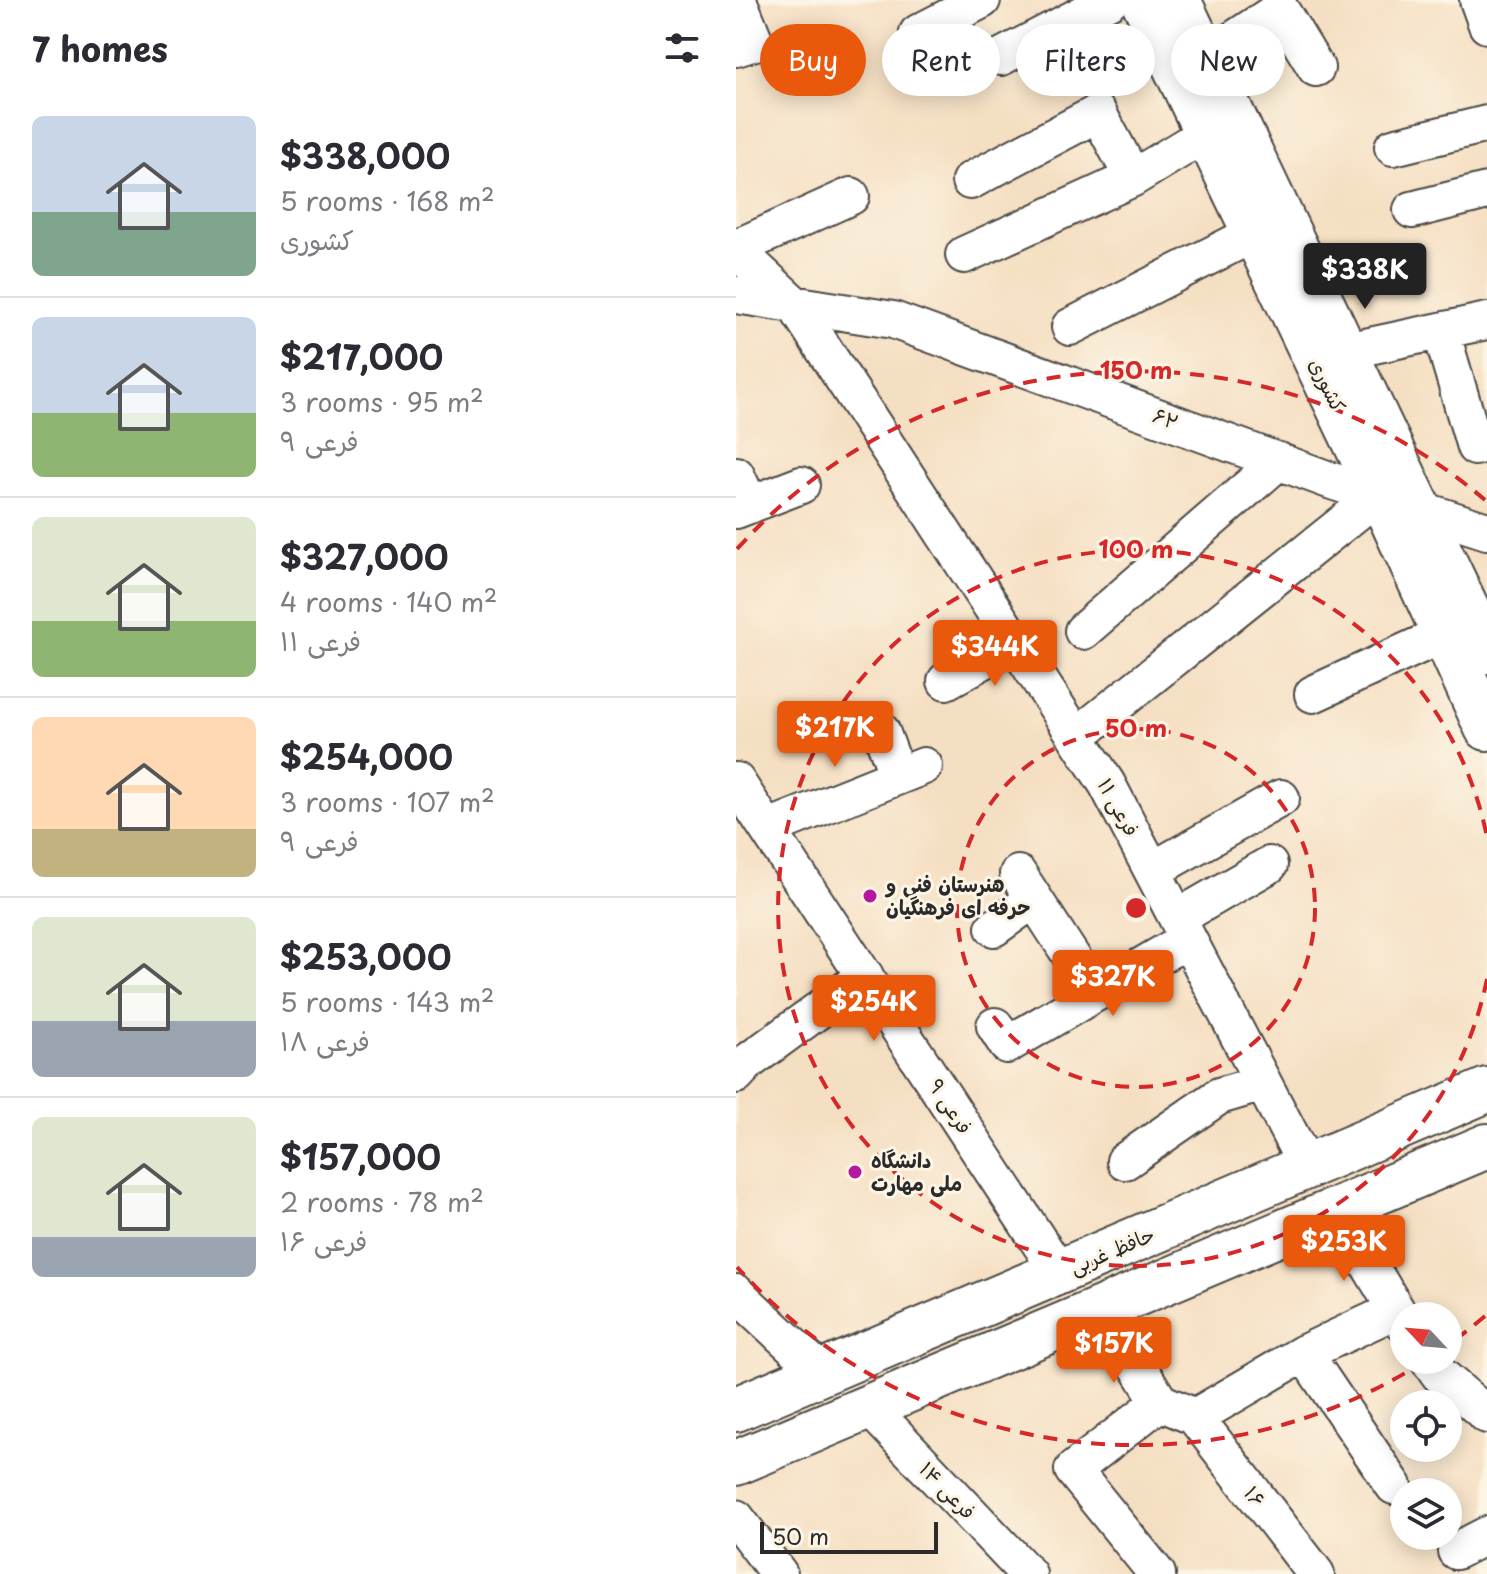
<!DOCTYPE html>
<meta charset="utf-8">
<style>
body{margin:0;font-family:"Playpen Sans","Playpen Sans Arabic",sans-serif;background:#f7f7f7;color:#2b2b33;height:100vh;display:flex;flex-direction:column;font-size:30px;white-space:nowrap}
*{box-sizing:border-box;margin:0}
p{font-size:26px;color:#7c7c81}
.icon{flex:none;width:44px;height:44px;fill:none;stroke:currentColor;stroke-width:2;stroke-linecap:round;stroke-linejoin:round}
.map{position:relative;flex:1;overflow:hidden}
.details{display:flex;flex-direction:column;background:#fff;width:736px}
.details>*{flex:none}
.top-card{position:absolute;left:24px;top:24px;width:606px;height:72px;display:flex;gap:16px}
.needle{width:52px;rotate:296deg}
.fabs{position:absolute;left:654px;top:1302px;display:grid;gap:16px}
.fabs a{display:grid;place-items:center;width:72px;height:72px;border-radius:50%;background:#fff;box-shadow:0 4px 20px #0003;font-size:40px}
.scale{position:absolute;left:24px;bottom:20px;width:178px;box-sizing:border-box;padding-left:8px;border:4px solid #2b2b2b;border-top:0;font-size:22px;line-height:28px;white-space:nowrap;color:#2b2b2b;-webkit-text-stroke:6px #fcf5e5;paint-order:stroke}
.price{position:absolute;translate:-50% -68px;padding:0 18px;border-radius:8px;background:#ea580c;color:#fff;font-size:26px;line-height:52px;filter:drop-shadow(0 2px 4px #0008)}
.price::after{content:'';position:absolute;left:50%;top:48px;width:24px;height:18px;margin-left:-12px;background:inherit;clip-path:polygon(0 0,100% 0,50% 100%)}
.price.current{background:#222;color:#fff}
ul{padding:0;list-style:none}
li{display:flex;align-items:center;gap:24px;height:200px;padding:0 32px}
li+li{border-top:2px solid #e1e1e2}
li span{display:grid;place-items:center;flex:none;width:224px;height:160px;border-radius:12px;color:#555}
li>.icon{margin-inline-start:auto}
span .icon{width:96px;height:96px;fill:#fffc;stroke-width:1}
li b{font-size:34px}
h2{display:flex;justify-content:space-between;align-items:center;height:96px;padding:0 32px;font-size:34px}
.chip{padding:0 28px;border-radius:36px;background:#fff;box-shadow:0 4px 20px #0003;font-size:28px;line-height:72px}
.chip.current{background:#ea580c;color:#fff}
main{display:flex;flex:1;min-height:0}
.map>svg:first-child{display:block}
</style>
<main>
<section class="details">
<h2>7 homes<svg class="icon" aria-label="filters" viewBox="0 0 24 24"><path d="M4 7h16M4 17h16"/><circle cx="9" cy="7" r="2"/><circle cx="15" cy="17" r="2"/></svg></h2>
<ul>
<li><span style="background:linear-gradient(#c9d6e8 60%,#7fa58c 0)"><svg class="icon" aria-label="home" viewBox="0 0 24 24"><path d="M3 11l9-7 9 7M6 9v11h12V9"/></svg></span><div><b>$338,000</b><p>5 rooms · 168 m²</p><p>کشوری</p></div></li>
<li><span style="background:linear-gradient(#c9d6e8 60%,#8fb573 0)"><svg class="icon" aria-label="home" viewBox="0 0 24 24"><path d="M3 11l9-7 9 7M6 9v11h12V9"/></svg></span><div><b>$217,000</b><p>3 rooms · 95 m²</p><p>فرعی ۹</p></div></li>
<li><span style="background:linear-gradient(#dfe7d0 65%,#8fb573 0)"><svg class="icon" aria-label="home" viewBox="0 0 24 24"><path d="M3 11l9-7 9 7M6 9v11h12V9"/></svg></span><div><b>$327,000</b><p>4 rooms · 140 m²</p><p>فرعی ۱۱</p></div></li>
<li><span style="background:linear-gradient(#ffd9b3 70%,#c2b280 0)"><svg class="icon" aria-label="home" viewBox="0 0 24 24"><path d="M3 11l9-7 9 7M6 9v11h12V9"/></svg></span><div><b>$254,000</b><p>3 rooms · 107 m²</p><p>فرعی ۹</p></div></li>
<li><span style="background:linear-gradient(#dfe7d0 65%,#9aa5b1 0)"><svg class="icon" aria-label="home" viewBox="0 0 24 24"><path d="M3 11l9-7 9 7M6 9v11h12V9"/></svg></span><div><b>$253,000</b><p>5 rooms · 143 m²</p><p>فرعی ۱۸</p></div></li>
<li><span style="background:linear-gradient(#dfe7d0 75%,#9aa5b1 0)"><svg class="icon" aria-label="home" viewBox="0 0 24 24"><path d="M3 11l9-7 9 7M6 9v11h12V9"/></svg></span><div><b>$157,000</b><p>2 rooms · 78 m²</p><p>فرعی ۱۶</p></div></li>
</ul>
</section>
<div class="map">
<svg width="751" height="1574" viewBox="0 0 751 1574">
<rect width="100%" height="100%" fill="#fcf5e5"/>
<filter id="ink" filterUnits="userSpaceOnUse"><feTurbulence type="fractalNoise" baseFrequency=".0125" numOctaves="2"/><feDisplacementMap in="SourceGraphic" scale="16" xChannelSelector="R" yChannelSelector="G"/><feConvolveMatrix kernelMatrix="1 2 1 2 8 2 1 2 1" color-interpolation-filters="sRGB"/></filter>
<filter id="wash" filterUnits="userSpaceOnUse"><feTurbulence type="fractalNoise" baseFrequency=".006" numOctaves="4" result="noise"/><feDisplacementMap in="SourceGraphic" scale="32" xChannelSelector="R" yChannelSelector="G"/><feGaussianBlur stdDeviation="1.8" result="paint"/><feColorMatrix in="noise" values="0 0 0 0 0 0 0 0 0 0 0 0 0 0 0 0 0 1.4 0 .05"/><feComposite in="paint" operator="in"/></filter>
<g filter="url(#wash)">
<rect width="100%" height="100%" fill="#f5dfc2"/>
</g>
<g filter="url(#ink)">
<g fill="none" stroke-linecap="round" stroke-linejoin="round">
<g stroke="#494642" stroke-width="40">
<path id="minor" d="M742,0L751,25
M0,48L19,42L2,0
M265,57L374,0
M470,58L544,9L580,68
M203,72L182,33L246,0
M657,147L751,124
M234,181L362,113L397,178
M676,210L751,191
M0,248L115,196
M0,250L59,305L371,784L571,1167
M228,255L397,178L471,133
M0,295L157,320L596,481L751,531
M334,327L519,233
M705,331L739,447
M610,351L751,321
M0,475L14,505
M0,510L65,485
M347,631L543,461
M210,681L279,643
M577,694L708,634
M145,731L162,776
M341,736L641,496
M0,781L323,1272
M32,828L188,766
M417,870L545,798
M282,874L359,993
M441,918L533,865
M258,928L298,899
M259,1026L271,1045L452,939
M0,1075L13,1061L129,976
M389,1161L483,1096L527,1083
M600,1210L668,1323
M0,1293L86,1373
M366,1309L424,1402L459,1417L568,1353L660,1310
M568,1353L658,1486
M693,1360L703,1374L751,1415
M133,1407L292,1574
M459,1417L580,1574
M0,1518L43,1574
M720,1551L751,1535
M421,1574L337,1470L424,1402"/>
</g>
<g stroke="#494642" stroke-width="48">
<path id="major" d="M407,0L646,498L751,728
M442,0L751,651
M0,1409L751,1090
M0,1463L751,1146"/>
</g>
<use href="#minor" stroke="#fff" stroke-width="36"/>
<use href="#major" stroke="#fff" stroke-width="44"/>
</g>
</g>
<g fill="none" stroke="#d62828" stroke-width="4" stroke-dasharray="14 10">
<circle cx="400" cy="908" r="179"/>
<path d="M751 979A358 358 0 1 1 751 837"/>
<path d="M749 1316A537 537 0 0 1 716 1342M689 1361A537 537 0 0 1 1 1267M1 549A537 537 0 0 1 749 500"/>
</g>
<g fill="#b5179e" stroke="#fcf5e5" stroke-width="3">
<circle cx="134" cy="896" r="8"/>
<circle cx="119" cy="1172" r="8"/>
</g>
<g text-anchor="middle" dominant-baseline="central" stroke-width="6" stroke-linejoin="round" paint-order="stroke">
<g font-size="20" fill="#2b2b2b" stroke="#fcf5e5">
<text transform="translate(592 385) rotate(64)">کشوری</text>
<text transform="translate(430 418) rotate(21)">۶۲</text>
<text transform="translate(383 807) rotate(61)">فرعی ۱۱</text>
<text transform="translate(215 1106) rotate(57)">فرعی ۹</text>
<text transform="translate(376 1250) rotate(-23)">حافظ غربی</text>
<text transform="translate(212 1490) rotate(46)">فرعی ۱۴</text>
<text transform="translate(519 1496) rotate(52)">۱۶</text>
</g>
<g font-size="20" font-weight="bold" fill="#2b2b2b" stroke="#fcf5e5" text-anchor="start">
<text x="150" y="884">هنرستان فنی و<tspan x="150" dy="23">حرفه ای فرهنگیان</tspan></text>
<text x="135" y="1160">دانشگاه<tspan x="135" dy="23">ملی مهارت</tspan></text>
</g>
</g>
<circle cx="400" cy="908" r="12" fill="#d62828" stroke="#fcf5e5" stroke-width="4"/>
<g font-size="24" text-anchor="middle" font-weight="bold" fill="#d62828" stroke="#fcf5e5" stroke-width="6" stroke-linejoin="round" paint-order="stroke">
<text x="400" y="379">150 m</text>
<text x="400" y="558">100 m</text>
<text x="400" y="737">50 m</text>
</g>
</svg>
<div class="fabs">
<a><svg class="needle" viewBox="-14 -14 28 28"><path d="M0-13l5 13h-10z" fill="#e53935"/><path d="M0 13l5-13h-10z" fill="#7c7c81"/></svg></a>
<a><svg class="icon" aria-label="locate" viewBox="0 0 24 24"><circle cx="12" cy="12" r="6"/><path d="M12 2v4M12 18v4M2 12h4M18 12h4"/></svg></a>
<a><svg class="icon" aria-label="layers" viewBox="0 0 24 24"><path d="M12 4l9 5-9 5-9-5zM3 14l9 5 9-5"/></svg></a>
</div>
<div class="scale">50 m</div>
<b class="price current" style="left:629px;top:311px">$338K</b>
<b class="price" style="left:259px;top:688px">$344K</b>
<b class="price" style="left:99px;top:769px">$217K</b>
<b class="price" style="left:377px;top:1018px">$327K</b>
<b class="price" style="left:138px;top:1043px">$254K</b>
<b class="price" style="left:608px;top:1283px">$253K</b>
<b class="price" style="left:378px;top:1385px">$157K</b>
<div class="top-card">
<a class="chip current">Buy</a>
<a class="chip">Rent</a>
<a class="chip">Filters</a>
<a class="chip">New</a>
</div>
</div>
</main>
